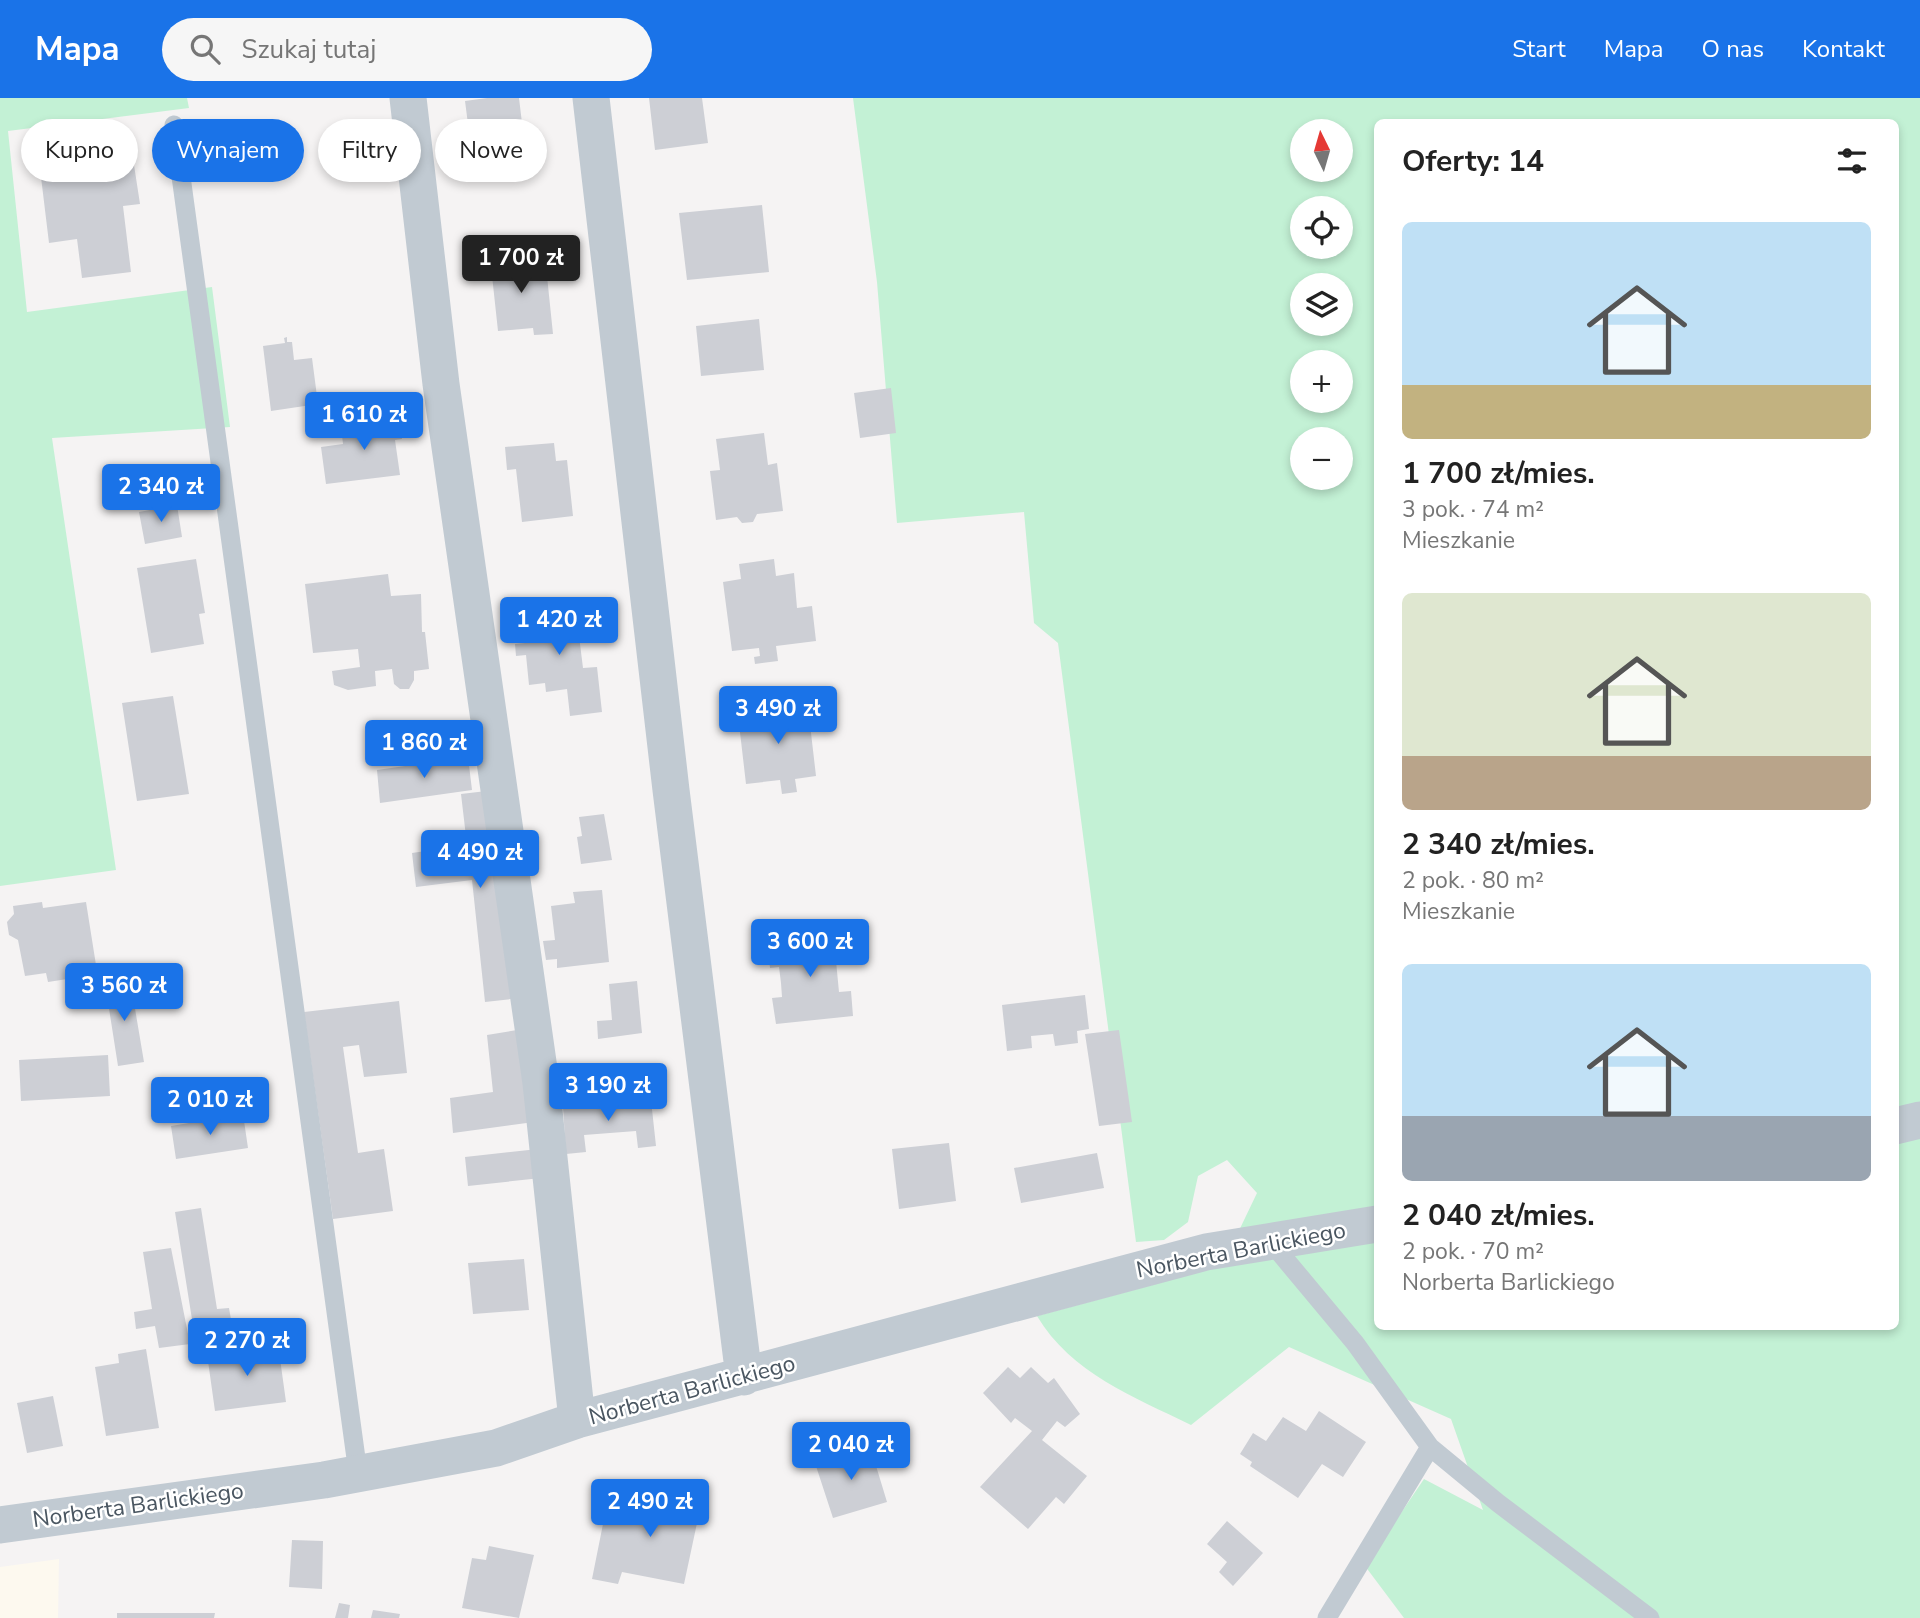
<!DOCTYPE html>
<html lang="pl">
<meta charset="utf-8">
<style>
body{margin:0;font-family:"Nunito Sans",sans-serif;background:#f6f6f6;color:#222;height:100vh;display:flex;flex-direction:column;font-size:26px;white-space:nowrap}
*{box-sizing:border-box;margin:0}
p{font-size:23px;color:#767676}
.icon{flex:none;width:38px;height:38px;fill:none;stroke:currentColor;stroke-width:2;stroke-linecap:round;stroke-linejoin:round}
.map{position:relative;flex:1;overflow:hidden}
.side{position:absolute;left:1374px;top:21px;width:525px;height:1211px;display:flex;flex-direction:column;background:#fff;border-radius:10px;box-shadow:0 4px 10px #0003}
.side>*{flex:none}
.guide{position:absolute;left:21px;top:21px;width:665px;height:63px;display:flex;gap:14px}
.needle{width:46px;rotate:355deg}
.buttons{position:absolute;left:1290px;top:21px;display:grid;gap:14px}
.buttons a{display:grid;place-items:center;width:63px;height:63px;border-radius:50%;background:#fff;box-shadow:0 4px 10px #0003;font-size:35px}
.price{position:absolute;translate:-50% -60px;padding:0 16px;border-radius:7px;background:#1a73e8;color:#fff;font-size:23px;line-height:46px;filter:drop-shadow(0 2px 4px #0008)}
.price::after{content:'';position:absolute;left:50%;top:42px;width:21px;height:16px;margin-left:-10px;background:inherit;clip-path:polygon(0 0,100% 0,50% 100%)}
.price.current{background:#222;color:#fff}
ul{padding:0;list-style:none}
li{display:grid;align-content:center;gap:14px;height:371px;padding:0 28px}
li span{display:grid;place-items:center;height:217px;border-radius:10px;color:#555}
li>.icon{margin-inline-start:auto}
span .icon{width:126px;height:126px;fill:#fffc;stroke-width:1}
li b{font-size:30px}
h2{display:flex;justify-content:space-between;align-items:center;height:84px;padding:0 28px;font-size:30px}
.pill{padding:0 24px;border-radius:32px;background:#fff;box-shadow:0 4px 10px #0003;font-size:24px;line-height:63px}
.pill.current{background:#1a73e8;color:#fff}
header{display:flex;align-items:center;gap:42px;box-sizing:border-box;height:98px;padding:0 35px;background:#1a73e8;color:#fff}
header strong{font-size:33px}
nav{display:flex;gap:38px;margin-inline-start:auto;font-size:24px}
.search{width:490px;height:63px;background:#f6f6f6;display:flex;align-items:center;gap:18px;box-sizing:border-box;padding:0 24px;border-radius:38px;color:#767676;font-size:26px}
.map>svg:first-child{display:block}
</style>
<header>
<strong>Mapa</strong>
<div class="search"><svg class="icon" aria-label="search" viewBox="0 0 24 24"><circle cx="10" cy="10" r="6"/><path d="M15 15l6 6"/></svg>Szukaj tutaj</div>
<nav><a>Start</a><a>Mapa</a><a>O nas</a><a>Kontakt</a></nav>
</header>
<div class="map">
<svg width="1920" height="1520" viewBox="0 0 1920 1520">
<rect width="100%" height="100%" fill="#f5f3f3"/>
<path fill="#fdf9ef" d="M59,1461L58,1520H0V1469Z"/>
<path fill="#c3f1d5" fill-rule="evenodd" d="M0,0H187L189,10L8,33L27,214L212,189L230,329L52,340L116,772L0,788Z
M853,0H1920V1520H1404L1365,1468L1424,1381L1483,1412L1451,1321L1289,1249L1191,1327C1134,1299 1071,1275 1037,1218L1222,1168L1257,1095L1227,1062L1198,1078L1188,1124L1164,1142L1136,1144L1058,545L1034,525L1024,414L897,425L877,184ZM1377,24H1895V1228H1377ZM1302,33H1340V72H1302ZM1302,110H1340V149H1302ZM1302,187H1340V226H1302ZM1302,264H1340V303H1302ZM1302,341H1340V380H1302Z"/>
<path fill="#cdcfd5" d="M487,0H519L525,50L472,57L465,3Z
M649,0H702L708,45L655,52Z
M134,67L140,106L123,108L131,174L82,180L77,141L49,145L41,79Z
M762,107L769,174L687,182L679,115Z
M535,155L537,179L547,178L553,236L534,237L533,230L498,233L490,159Z
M759,221L764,272L701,278L696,228Z
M287,239V244H292L294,262L312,260L318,306L271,313L263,248L285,245L284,240Z
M891,290L896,335L860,340L854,295Z
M399,320L402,341L395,342L400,377L326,386L321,349L343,346L341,328Z
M764,335L768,367L777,365L783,413L757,416L753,424L742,425L737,419L716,422L710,373L720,372L716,341Z
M554,345L556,363L567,362L573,418L522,424L516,371L507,372L505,349Z
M177,407L182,439L145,446L139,414Z
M196,461L205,515L199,516L204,546L151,555L137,470Z
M774,461L776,478L794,475L797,510L812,508L816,543L776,548L778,563L755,566L754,559L760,558L759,550L732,553L723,484L741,481L739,466Z
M388,476L391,498L421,496L422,534H425L429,571L414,573V582L409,591H400L394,586L392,571L375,573L376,588L348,592L334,587L332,573L360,569L358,551L313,555L305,486Z
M575,506L583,570L597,569L602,614L570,618L567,591L546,594L545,585L529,587L526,557L516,558L515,546L525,545L521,512Z
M173,598L189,696L137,703L122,605Z
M783,598L786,612L808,609L816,678L795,681L797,694L782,696L780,682L746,686L738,617L773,613L772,600Z
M468,659L472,692L380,705L377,672Z
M495,692L520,900L485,904L472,782L416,789L412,755L467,747L461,696Z
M604,716L612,762L581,766L577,739L582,738L579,719Z
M602,792L609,864L557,870V861L546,862L543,843L555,842L551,808L575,805L573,794Z
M42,804L43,810L86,804L96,867L79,870L80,879L48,884L46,875L25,878L18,842L9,837L7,824L14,816L13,808Z
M845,836L847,862L836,863L839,894L851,893L853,918L776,926L772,900L782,899L781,885L779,869L770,870L767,843Z
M130,881L144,964L118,968L105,885Z
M637,883L642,935L598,941L597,923L612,922L609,886Z
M1085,897L1089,931L1077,933L1078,945L1055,948L1053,936L1031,938L1032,950L1007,953L1002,907Z
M399,903L407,975L364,979L359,947L343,949L358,1055L384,1051L393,1113L333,1121L304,914Z
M523,931L534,1024L453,1035L450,1000L493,994L487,937Z
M1119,932L1132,1024L1099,1028L1085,936Z
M108,957L110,998L21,1003L19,962Z
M651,1002L656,1048L638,1050L636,1033L584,1037L586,1054L566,1056L563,1009Z
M243,1016L248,1050L176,1061L171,1028Z
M949,1045L956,1103L899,1111L892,1051Z
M538,1051L541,1080L468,1088L465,1059Z
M1097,1055L1104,1090L1021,1105L1014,1070Z
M201,1110L217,1211L229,1210L233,1233L221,1236L224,1249L197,1253L175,1114Z
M171,1150L190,1246L159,1250L155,1228L136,1231L134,1214L152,1211L143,1154Z
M524,1161L529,1212L473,1216L468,1165Z
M278,1246L286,1304L215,1313L207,1256Z
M146,1251L159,1330L106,1338L95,1269L119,1265L118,1256Z
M1008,1269L1020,1280L1031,1269L1048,1285L1054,1280L1080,1316L1065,1329L1057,1323L1042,1342L1087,1378L1064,1406L1056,1399L1028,1431L980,1389L1032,1333L1015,1320L1011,1325L983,1295Z
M53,1298L63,1348L27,1355L17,1305Z
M1319,1313L1366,1344L1343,1379L1322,1366L1298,1400L1250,1368L1252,1364L1240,1356L1253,1335L1266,1343L1283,1319L1306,1333Z
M870,1348L887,1404L833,1420L815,1365Z
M666,1389L703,1397L684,1486L622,1474L618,1486L592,1481L606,1411L631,1416L634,1404L661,1408Z
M1227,1423L1263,1455L1233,1488L1219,1474L1227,1464L1207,1446Z
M292,1442L323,1443L322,1491L289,1489Z
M489,1448L534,1457L519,1520L462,1510L472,1460L486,1462Z
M339,1505L350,1507L348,1520H335Z
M373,1512L400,1516L399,1520H371Z
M117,1515H215L214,1520H117Z"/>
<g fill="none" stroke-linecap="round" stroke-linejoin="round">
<path stroke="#c1cad2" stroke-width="19" d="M174,27L358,1375
M1270,1143L1355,1245L1430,1349
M1327,1520L1430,1349L1498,1405L1650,1520"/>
<path stroke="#c1cad2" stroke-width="37" d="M408,0L441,286L541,985L577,1322
M591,0L671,692L744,1279
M1895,1028L1920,1022
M0,1427L324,1382L496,1350L577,1322L1206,1154L1377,1126"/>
</g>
<g text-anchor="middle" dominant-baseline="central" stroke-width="5" stroke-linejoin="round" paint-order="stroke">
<g font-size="23" fill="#4a5661" stroke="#fff">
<text transform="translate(1241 1152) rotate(-11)">Norberta Barlickiego</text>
<text transform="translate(692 1292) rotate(-15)">Norberta Barlickiego</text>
<text transform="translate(138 1407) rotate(-8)">Norberta Barlickiego</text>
</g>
</g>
</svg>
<div class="buttons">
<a><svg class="needle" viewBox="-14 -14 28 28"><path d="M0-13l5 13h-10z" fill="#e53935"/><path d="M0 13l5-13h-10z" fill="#767676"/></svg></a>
<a><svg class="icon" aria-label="locate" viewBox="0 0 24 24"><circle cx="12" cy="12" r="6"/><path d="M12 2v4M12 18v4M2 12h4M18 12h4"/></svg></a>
<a><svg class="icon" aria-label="layers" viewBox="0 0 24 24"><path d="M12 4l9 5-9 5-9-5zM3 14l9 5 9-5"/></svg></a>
<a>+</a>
<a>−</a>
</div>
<b class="price current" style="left:521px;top:197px">1 700 zł</b>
<b class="price" style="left:364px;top:354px">1 610 zł</b>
<b class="price" style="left:161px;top:426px">2 340 zł</b>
<b class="price" style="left:559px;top:559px">1 420 zł</b>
<b class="price" style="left:778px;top:648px">3 490 zł</b>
<b class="price" style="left:424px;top:682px">1 860 zł</b>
<b class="price" style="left:480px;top:792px">4 490 zł</b>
<b class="price" style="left:810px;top:881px">3 600 zł</b>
<b class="price" style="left:124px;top:925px">3 560 zł</b>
<b class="price" style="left:608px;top:1025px">3 190 zł</b>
<b class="price" style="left:210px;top:1039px">2 010 zł</b>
<b class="price" style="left:247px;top:1280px">2 270 zł</b>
<b class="price" style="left:851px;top:1384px">2 040 zł</b>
<b class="price" style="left:650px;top:1441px">2 490 zł</b>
<div class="guide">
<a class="pill">Kupno</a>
<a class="pill current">Wynajem</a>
<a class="pill">Filtry</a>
<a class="pill">Nowe</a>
</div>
<section class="side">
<h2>Oferty: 14<svg class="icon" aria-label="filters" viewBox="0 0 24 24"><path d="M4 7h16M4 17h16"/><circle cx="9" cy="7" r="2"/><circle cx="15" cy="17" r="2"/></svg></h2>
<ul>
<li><span style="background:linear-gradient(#bfe0f5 75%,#c2b280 0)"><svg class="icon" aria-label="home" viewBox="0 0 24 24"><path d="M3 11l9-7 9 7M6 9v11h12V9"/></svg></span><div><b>1 700 zł/mies.</b><p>3 pok. · 74 m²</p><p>Mieszkanie</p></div></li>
<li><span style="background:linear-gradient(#dfe7d0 75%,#b9a48a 0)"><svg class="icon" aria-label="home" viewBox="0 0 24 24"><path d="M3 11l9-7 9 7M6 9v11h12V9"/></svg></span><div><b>2 340 zł/mies.</b><p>2 pok. · 80 m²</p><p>Mieszkanie</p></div></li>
<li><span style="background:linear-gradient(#bfe0f5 70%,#9aa5b1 0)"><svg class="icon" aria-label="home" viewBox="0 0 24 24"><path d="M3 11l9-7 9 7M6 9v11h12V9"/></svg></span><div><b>2 040 zł/mies.</b><p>2 pok. · 70 m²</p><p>Norberta Barlickiego</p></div></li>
</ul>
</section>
</div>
